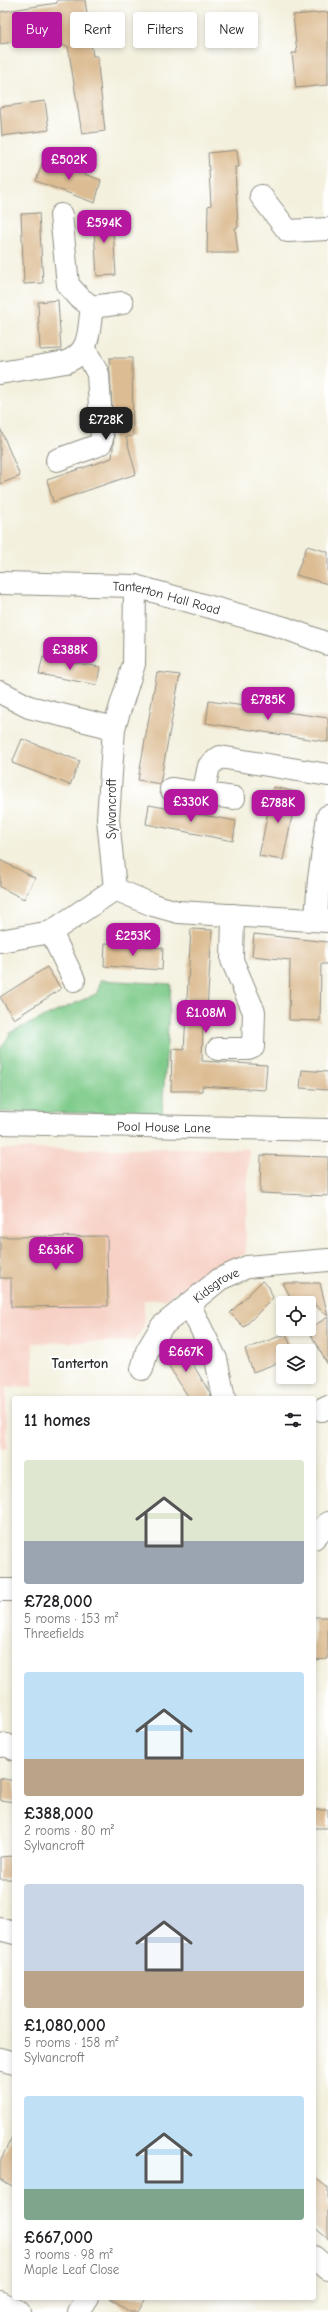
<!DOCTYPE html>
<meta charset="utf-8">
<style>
body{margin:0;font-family:"Comic Neue",sans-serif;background:#f6f6f6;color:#202124;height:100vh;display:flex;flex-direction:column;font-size:15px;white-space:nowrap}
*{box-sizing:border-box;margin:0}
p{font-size:13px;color:#757577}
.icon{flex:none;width:22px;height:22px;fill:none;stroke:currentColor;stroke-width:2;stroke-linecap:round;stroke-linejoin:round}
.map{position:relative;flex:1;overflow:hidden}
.drawer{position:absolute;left:12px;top:1396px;width:304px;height:904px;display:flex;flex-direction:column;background:#fff;border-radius:4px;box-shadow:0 2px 6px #0003}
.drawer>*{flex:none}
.banner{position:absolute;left:12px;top:12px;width:304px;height:36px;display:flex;gap:8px}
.buttons{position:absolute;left:276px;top:1296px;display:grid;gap:8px}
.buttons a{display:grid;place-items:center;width:40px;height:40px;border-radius:4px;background:#fff;box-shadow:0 2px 6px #0003;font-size:20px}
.price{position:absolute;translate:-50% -34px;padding:0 9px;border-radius:8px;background:#b5179e;color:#fff;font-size:13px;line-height:26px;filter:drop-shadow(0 1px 2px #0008)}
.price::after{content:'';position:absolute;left:50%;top:24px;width:12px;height:9px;margin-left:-6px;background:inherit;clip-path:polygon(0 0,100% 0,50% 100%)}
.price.active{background:#222;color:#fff}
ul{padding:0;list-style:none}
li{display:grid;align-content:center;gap:8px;height:212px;padding:0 12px}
li span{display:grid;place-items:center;height:124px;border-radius:4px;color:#555}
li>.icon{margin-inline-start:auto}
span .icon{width:72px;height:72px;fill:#fffc;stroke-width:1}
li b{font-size:17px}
h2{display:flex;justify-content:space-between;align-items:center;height:48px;padding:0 12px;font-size:17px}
.pill{padding:0 14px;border-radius:4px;background:#fff;box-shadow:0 2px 6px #0003;font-size:14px;line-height:36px}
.pill.active{background:#b5179e;color:#fff}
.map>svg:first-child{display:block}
</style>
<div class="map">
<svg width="328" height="2312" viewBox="0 0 328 2312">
<rect width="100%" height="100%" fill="#fff"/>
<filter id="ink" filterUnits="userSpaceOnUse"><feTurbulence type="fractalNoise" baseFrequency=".025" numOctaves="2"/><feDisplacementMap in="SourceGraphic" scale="8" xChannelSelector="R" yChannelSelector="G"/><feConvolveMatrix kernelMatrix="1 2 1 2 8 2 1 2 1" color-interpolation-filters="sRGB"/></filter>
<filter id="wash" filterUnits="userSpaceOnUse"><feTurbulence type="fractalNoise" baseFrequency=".012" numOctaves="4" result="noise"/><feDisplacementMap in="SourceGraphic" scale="16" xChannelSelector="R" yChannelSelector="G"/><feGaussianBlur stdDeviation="0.9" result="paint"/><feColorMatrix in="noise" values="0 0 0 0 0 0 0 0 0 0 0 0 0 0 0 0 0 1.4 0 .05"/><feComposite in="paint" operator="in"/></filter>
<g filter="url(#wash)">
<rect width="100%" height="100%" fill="#f3f0dd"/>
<path fill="#f7d1c6" d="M0,1149H249L245,1254L213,1267L165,1299L144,1300V1326L134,1341L33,1343V1386L6,1387L7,1449H0Z"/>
<path fill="#7dca89" stroke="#547a5a" d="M100,980L171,984L162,1114L0,1112V1050L11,1032L98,993Z"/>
<g id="blocks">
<path fill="#dcbc92" d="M57,0H85L93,56H97L105,131L82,134L68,46H63L61,35L0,44V12L57,3Z
M328,12V85L296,88L292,53H297L293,15Z
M45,101L49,130L2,136L0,107Z
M237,150L239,167H235L238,228H235L238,253H207L208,206L211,205L208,153Z
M44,159L101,180L95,203L36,181Z
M39,213L43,283L24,284L21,214Z
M112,213L116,275L97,276L93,214Z
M58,300L61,349L40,350L38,302Z
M109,358H132L133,436L126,437L136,474L53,502L47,480L112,458L114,437Z
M0,428L20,476L0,484Z
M307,546L328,552V584L296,575Z
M43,657L100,667L97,685L39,674Z
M157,672L180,675L160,784L138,780Z
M209,701L328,718V742L206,723Z
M22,739L80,761L70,785L12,763Z
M273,787L297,792L283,860L259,856Z
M149,805L236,821L233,841L146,824Z
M0,860L35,878L24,899L0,887Z
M191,929L212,930L206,1026H203L202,1061L267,1065L265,1090L202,1086V1091H171L172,1049L184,1050Z
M254,934L328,942V964H321L320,1021L289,1020L290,960L252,956Z
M105,943L163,948L162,970L104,966Z
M47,967L61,989L14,1019L0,997Z
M302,1070L328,1072V1090L300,1088Z
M261,1155L328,1157V1196L260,1193Z
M107,1236L108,1306L11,1307V1278H0V1237Z
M262,1281L269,1287L273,1298L244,1327L230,1313Z
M283,1283H320L328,1316L310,1301L291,1298Z
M328,1317V1365L308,1329Z
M286,1334L293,1351H283V1361L253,1372L245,1349Z
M181,1344L211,1395V1398H189L162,1355Z
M314,1617H328V1659L314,1660Z
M0,1778L14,1781V1802L0,1800Z
M314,1810H328V1828H314Z
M14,1856V1879H0V1857Z
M14,2133V2187L0,2179V2161Z
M314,2177L328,2188V2239L314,2227Z
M110,2298H146L138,2312H130Z"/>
</g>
</g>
<g filter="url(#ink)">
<use href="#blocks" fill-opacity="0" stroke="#8f8e84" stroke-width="1"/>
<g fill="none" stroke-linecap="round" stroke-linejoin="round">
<g stroke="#8f8e84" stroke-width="24">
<g id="minor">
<path d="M261,196L288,231L328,229"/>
<path d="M92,307L122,303"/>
<path d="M0,373L66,362C92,352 88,330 92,307L80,298L68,285L61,215"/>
<path d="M57,460L96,446L101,443L102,438L98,374L85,349"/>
<path id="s1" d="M0,583L135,586L285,628L328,644"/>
<path d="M135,586L134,664L114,728L108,819L115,889L153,905L178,912L328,921"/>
<path d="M0,692L29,707L114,728"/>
<path d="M171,789L234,798"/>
<path d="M203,794L209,766L220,757L328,775"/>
<path d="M316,919L319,879L328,816"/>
<path d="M51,932L74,980"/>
<path d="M0,941L51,932L115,889"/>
<path d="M218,1049H248L253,1047L254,1012L232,960L233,915"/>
<path id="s2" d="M0,1123L328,1130"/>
<path d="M189,1304L216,1359L224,1398"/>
<path id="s3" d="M142,1369L147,1351L162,1326L220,1279L247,1267L328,1260"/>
<path d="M322,1410L328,1407"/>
<path d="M314,1538L328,1523"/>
<path d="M0,1590H14"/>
<path d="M0,1746L7,1745L14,1749"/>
<path d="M0,1929L14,1933"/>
<path d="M0,2059L14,2063"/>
<path d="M314,2257L328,2269"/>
<path d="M0,2302L19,2312"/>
<path d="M79,2312L88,2298"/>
</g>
</g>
<use href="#minor" stroke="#fff" stroke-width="22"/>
</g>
</g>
<g text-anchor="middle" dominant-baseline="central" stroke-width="4" stroke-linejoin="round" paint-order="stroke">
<g font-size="13" fill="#2b2b2b" stroke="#fff">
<text stroke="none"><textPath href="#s1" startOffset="168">Tanterton Hall Road</textPath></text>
<text transform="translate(111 809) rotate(-90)">Sylvancroft</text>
<text stroke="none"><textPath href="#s2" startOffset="164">Pool House Lane</textPath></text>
<text stroke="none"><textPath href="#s3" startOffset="116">Kidsgrove</textPath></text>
</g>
<g font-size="14" font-weight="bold" fill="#2b2b2b" stroke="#fff">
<text x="80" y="1363">Tanterton</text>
</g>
</g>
</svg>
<div class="buttons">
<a><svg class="icon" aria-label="locate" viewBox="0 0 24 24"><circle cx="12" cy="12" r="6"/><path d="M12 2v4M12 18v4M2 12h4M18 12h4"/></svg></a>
<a><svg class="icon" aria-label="layers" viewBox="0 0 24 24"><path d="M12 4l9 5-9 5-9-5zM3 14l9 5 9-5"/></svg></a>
</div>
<b class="price" style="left:69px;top:181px">£502K</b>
<b class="price" style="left:104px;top:244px">£594K</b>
<b class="price active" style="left:106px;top:441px">£728K</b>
<b class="price" style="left:70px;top:671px">£388K</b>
<b class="price" style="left:268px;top:721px">£785K</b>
<b class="price" style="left:191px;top:823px">£330K</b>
<b class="price" style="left:278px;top:824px">£788K</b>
<b class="price" style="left:133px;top:957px">£253K</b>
<b class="price" style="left:206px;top:1034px">£1.08M</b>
<b class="price" style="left:56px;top:1271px">£636K</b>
<b class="price" style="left:186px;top:1373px">£667K</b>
<div class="banner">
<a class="pill active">Buy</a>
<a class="pill">Rent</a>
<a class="pill">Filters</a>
<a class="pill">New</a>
</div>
<section class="drawer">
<h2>11 homes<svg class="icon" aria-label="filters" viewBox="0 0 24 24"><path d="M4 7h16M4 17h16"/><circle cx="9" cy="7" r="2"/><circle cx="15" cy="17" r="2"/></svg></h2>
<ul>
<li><span style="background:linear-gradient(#dfe7d0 65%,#9aa5b1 0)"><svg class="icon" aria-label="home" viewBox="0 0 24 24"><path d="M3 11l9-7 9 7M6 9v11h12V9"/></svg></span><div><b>£728,000</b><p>5 rooms · 153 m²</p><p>Threefields</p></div></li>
<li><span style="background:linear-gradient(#bfe0f5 70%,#b9a48a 0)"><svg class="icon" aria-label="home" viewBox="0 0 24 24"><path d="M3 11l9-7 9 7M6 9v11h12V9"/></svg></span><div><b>£388,000</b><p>2 rooms · 80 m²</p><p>Sylvancroft</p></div></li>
<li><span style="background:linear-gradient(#c9d6e8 70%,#b9a48a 0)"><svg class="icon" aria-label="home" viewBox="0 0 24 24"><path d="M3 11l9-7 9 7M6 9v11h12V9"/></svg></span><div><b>£1,080,000</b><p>5 rooms · 158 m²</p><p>Sylvancroft</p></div></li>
<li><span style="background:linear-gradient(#bfe0f5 75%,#7fa58c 0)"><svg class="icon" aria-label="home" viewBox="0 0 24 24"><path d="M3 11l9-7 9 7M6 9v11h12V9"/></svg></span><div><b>£667,000</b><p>3 rooms · 98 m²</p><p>Maple Leaf Close</p></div></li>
</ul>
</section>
</div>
